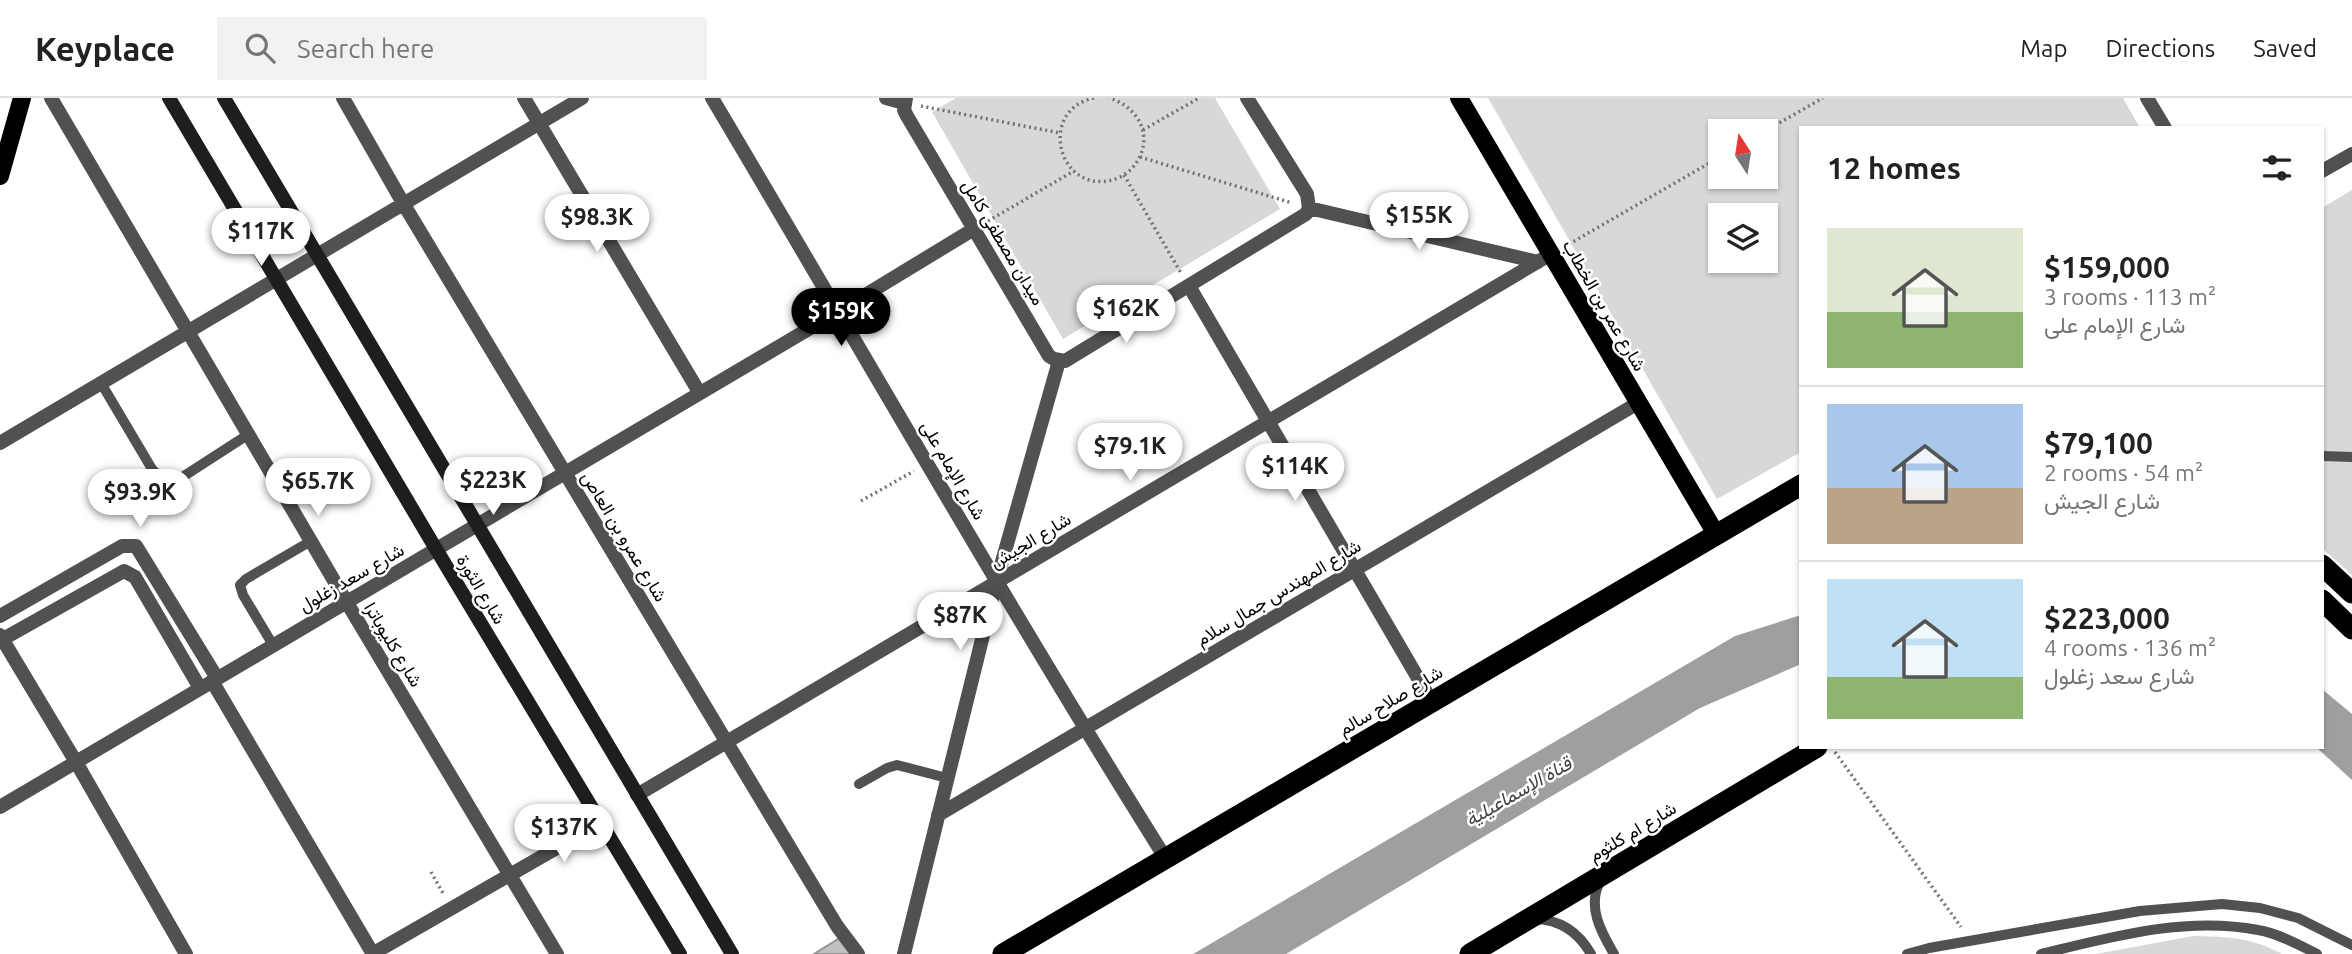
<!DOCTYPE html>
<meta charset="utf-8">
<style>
body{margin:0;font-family:Ubuntu,Vazirmatn,sans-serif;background:#f2f2f2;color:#222;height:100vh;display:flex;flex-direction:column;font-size:26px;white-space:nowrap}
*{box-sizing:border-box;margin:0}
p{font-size:23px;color:#767676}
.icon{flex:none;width:38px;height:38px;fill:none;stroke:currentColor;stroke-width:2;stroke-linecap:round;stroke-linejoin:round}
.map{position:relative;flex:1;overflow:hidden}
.sheet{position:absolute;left:1799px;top:28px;width:525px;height:623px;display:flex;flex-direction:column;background:#fff;border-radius:0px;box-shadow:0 2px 5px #0004}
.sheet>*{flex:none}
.needle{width:46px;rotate:348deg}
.controls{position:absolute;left:1708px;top:21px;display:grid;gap:14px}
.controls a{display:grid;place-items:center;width:70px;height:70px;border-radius:0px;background:#fff;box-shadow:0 2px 5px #0004;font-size:35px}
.price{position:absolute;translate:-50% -60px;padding:0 16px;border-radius:24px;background:#fff;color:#222;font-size:23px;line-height:46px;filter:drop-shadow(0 2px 4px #0008)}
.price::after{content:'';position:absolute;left:50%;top:42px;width:21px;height:16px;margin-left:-10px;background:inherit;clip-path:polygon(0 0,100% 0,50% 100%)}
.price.selected{background:#000;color:#fff}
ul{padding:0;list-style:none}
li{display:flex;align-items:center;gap:21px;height:175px;padding:0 28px}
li+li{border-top:2px solid #e0e0e0}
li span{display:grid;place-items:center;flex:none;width:196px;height:140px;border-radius:0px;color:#555}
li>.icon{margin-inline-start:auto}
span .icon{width:84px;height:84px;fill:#fffc;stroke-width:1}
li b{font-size:30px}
h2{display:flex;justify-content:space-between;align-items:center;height:84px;padding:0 28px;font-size:30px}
header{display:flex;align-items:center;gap:42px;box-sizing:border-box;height:98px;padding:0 35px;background:#fff;border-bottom:2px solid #e0e0e0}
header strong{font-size:33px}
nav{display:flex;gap:38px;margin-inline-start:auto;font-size:24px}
.search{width:490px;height:63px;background:#f2f2f2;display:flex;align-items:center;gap:18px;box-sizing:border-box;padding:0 24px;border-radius:0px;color:#767676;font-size:26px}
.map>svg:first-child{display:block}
</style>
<header>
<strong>Keyplace</strong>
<div class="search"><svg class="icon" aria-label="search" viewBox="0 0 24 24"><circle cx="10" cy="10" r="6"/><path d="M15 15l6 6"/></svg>Search here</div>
<nav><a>Map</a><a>Directions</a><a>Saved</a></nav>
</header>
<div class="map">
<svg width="2352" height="856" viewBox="0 0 2352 856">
<rect width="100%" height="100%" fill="#fff"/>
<path fill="#d8d8d8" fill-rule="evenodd" d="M956,0H1215L1280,111L1063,241L932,14Z
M1488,0H2123L2140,30H1801V354L1717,401ZM1766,33V79H1720V33ZM1766,117V163H1720V117Z
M2352,92V477L2322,450V110Z
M2193,838C2229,839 2251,839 2282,856H2096Z"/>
<path fill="#9f9f9f" d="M1801,517V566L1700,610L1286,856H1193L1735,538Z
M2322,591L2352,616V682L2316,649H2322Z"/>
<path fill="#c0c0c0" stroke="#959595" stroke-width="2" d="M843,838L853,856H814Z"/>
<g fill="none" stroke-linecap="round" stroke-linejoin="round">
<path stroke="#737373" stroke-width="3.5" stroke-dasharray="2 3.5" stroke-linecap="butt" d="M1094,0C1037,12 1058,96 1112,82C1124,79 1135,70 1140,58C1152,32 1134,7 1109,0
M921,8L1060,35
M1143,32L1199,0
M1765,33L1823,0
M1140,59L1292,105
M1124,77L1181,175
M988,123L1074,73
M1564,149L1720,59
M861,403L914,373
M1835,654L1961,829
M431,774L444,797"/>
<path stroke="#515151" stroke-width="10" d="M101,285L152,371C161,382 170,384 184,378L249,336
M2322,358L2352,359
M273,547L243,497L240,487L246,481L311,443
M859,686L887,670L897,667L947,680
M1601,782C1586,807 1601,834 1614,856
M1536,821C1562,822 1579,835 1591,856
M1907,856L1929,850L2140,813L2222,806L2260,810L2298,820L2352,847
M2041,856C2111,839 2185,818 2258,832C2277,835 2300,847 2317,856"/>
<path stroke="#515151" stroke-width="14" d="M51,0L346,503L557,856
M343,0L403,105L837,828L858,856
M524,0L699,294
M712,0C863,254 1009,511 1166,761
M886,0L904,5
M906,0L904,12L907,18L1049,258L1054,261L1065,263L1306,116L1309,110L1307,96L1247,0
M2147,0L2165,30
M2322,73L2352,56
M1309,110L1538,164
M1189,188L1432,604
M0,345L582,0
M0,518L122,448H136L217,580
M0,537L76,664L186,856
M3,541L124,473L135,479L200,590
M212,583L373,856
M637,697L1551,156
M0,709L839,213L974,131
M938,717L1638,305
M372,856L602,724
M904,856L996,485L1059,263"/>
<path stroke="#1e1e1e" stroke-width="14" d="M169,0L436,451L680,856
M224,0L732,856"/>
<path stroke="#000" stroke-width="18" d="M1459,0L1716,436
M0,78L22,0"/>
<path stroke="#000" stroke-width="21" d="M2322,467L2352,495
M2322,502L2352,531
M1003,856L1801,387
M1470,856L1817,649"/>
</g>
<g text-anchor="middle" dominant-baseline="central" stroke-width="5" stroke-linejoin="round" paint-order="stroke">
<g font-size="18" fill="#000" stroke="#fff">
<text transform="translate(1004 144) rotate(59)">ميدان مصطفى كامل</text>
<text transform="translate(1605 207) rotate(60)">شارع عمر بن الخطاب</text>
<text transform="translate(954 372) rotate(60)">شارع الإمام على</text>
<text transform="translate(625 438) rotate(59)">شارع عمرو بن العاص</text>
<text transform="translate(1030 442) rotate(-31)">شارع الجيش</text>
<text transform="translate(351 479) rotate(-30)">شارع سعد زغلول</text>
<text transform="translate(482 491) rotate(59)">شارع الثورة</text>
<text transform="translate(1278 494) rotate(-31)">شارع المهندس جمال سلام</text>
<text transform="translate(394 546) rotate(59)">شارع كليوباترا</text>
<text transform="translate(1390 602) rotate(-31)">شارع صلاح سالم</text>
<text transform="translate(1632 733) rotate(-31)">شارع ام كلثوم</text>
</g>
<g font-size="19" font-style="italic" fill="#404040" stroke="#fff">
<text transform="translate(1518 693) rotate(-30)">قناة الإسماعيلية</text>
</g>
</g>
</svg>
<div class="controls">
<a><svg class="needle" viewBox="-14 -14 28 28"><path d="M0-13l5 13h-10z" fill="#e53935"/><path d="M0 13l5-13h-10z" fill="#767676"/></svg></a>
<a><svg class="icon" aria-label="layers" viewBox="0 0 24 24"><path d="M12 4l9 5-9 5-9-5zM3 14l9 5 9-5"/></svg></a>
</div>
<b class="price" style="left:1419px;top:154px">$155K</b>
<b class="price" style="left:597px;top:156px">$98.3K</b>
<b class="price" style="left:261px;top:170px">$117K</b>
<b class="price" style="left:1126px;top:247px">$162K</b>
<b class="price selected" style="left:841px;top:250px">$159K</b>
<b class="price" style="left:1130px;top:385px">$79.1K</b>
<b class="price" style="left:1295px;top:405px">$114K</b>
<b class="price" style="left:493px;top:419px">$223K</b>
<b class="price" style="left:318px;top:420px">$65.7K</b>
<b class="price" style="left:140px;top:431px">$93.9K</b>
<b class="price" style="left:960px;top:554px">$87K</b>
<b class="price" style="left:564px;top:766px">$137K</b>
<section class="sheet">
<h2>12 homes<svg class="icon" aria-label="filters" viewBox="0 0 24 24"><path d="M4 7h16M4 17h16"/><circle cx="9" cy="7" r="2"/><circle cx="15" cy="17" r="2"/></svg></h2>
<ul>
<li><span style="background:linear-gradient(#dfe7d0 60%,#8fb573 0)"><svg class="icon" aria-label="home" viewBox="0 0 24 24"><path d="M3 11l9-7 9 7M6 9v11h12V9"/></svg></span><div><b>$159,000</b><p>3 rooms · 113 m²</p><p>شارع الإمام على</p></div></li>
<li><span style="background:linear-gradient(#a9c7e8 60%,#b9a48a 0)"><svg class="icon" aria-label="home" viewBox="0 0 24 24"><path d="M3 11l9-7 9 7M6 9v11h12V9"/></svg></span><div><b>$79,100</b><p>2 rooms · 54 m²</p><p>شارع الجيش</p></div></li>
<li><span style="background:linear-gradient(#bfe0f5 70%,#8fb573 0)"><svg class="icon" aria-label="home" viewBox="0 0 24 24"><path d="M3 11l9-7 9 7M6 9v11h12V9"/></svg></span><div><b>$223,000</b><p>4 rooms · 136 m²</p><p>شارع سعد زغلول</p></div></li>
</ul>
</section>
</div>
